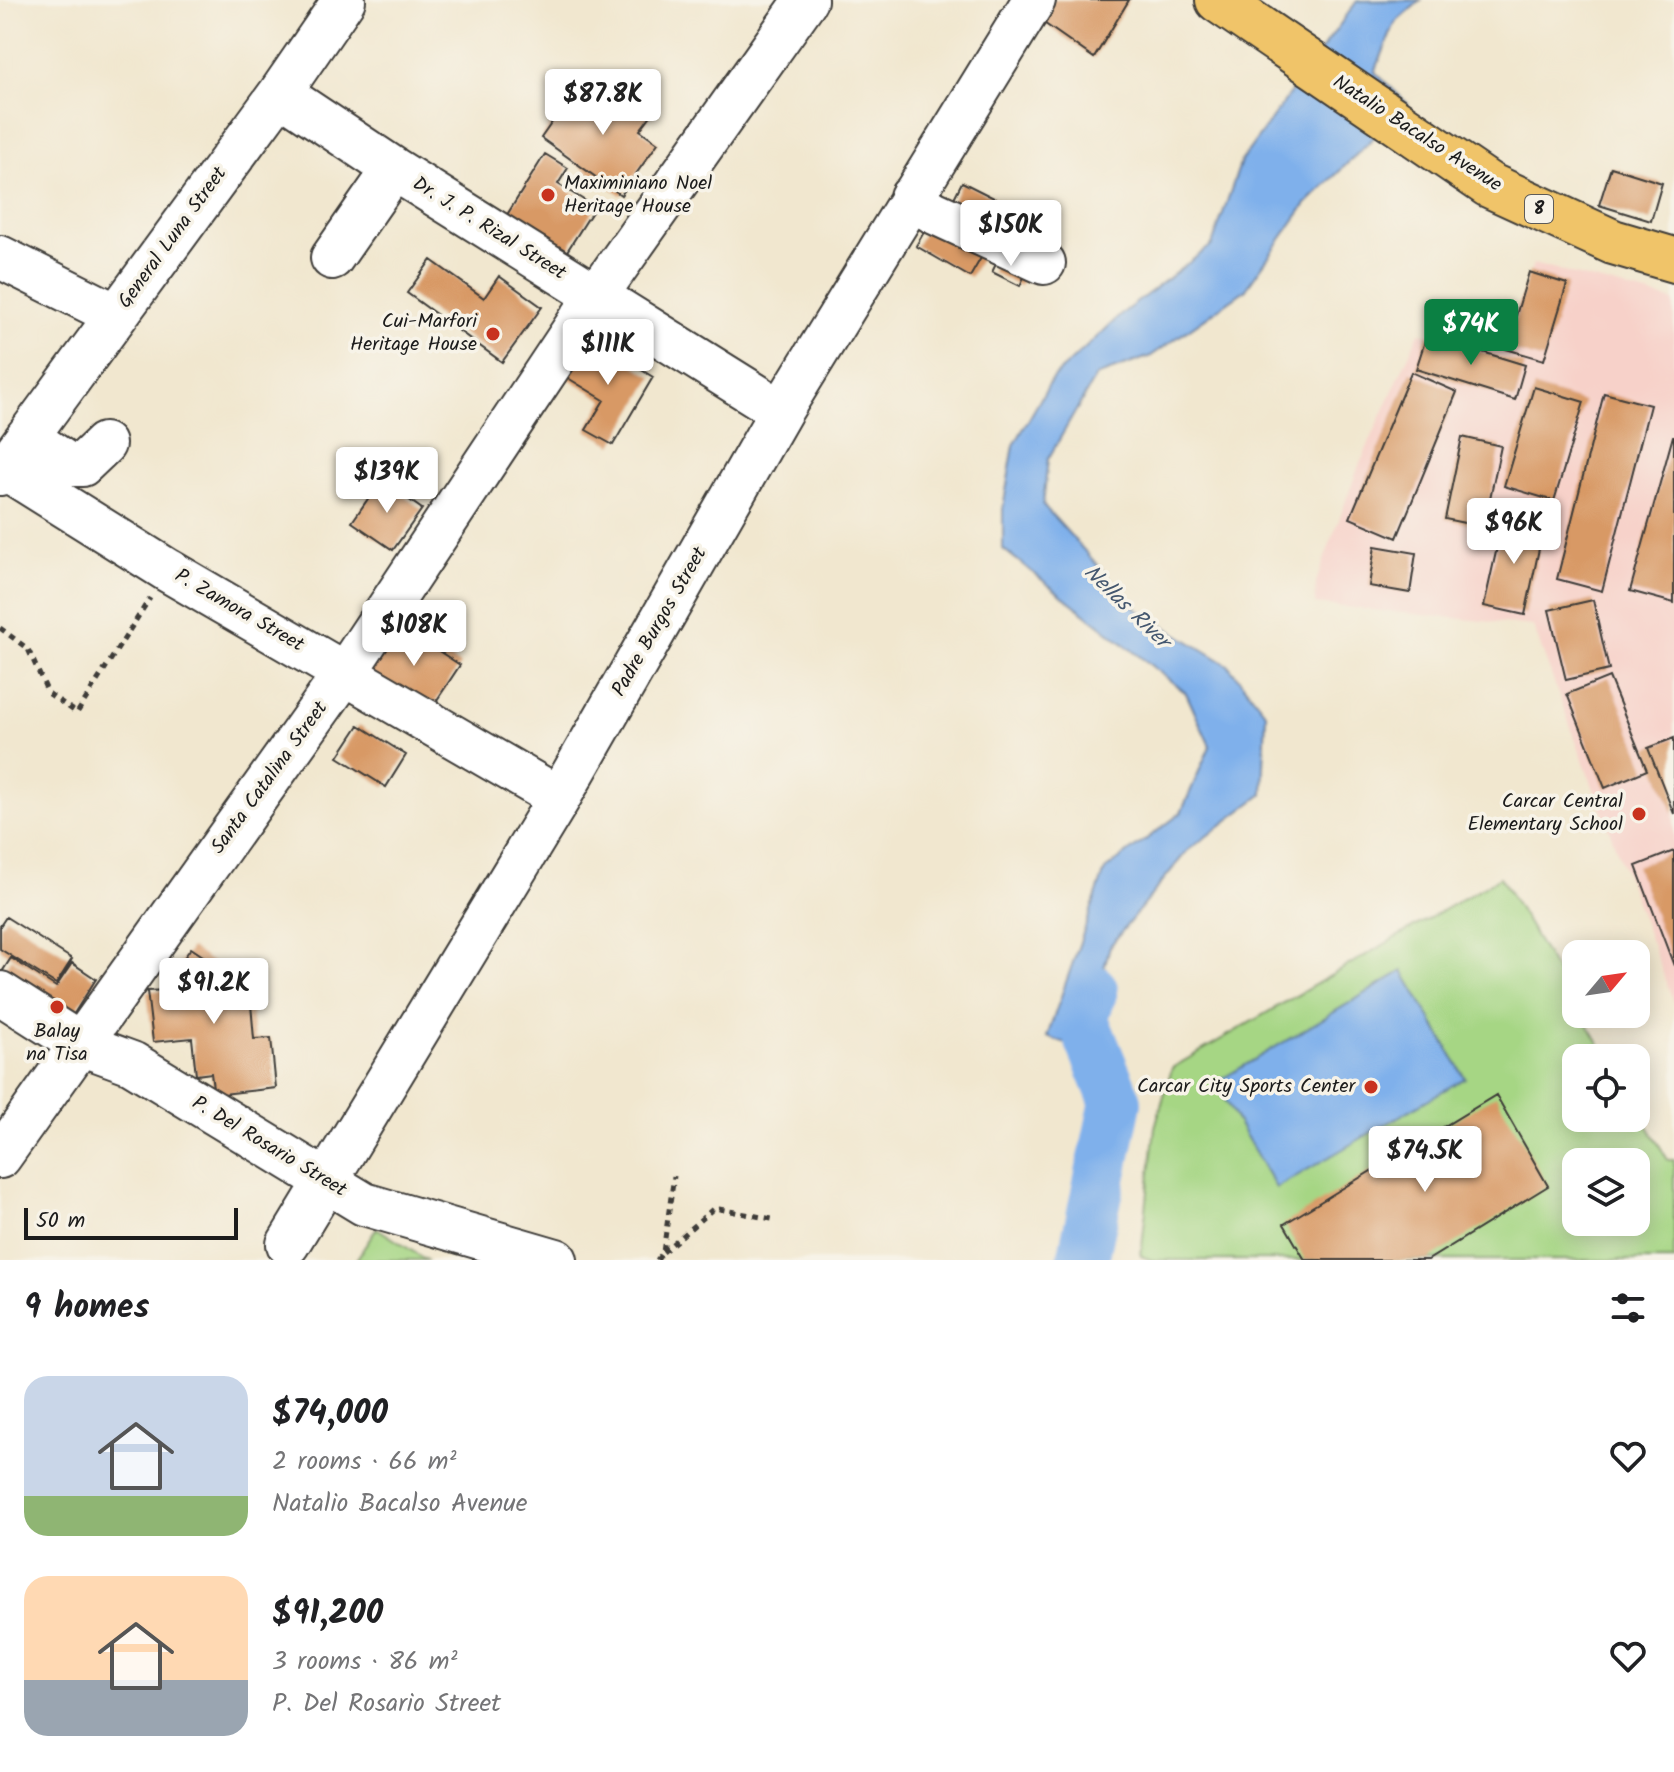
<!DOCTYPE html>
<meta charset="utf-8">
<style>
body{margin:0;font-family:Kalam,sans-serif;background:#f2f2f2;color:#202124;height:100vh;display:flex;flex-direction:column;font-size:30px;white-space:nowrap}
*{box-sizing:border-box;margin:0}
p{font-size:26px;color:#757577}
.icon{flex:none;width:44px;height:44px;fill:none;stroke:currentColor;stroke-width:2;stroke-linecap:round;stroke-linejoin:round}
.map{position:relative;height:1260px;overflow:hidden}
.sheet{display:flex;flex-direction:column;background:#fff;flex:1}
.sheet>*{flex:none}
.needle{width:52px;rotate:61deg}
.buttons{position:absolute;left:1562px;top:940px;display:grid;gap:16px}
.buttons a{display:grid;place-items:center;width:88px;height:88px;border-radius:16px;background:#fff;box-shadow:0 4px 20px #0003;font-size:40px}
.scale{position:absolute;left:24px;bottom:20px;width:214px;box-sizing:border-box;padding-left:8px;border:4px solid #1c1c1c;border-top:0;font-size:22px;line-height:28px;white-space:nowrap;color:#1c1c1c;-webkit-text-stroke:6px #f7f3e8;paint-order:stroke}
.price{position:absolute;translate:-50% -68px;padding:0 18px;border-radius:8px;background:#fff;color:#222;font-size:26px;line-height:52px;filter:drop-shadow(0 2px 4px #0008)}
.price::after{content:'';position:absolute;left:50%;top:48px;width:24px;height:18px;margin-left:-12px;background:inherit;clip-path:polygon(0 0,100% 0,50% 100%)}
.price.selected{background:#0b8043;color:#fff}
ul{padding:0;list-style:none}
li{display:flex;align-items:center;gap:24px;height:200px;padding:0 24px}
li span{display:grid;place-items:center;flex:none;width:224px;height:160px;border-radius:24px;color:#555}
li>.icon{margin-inline-start:auto}
span .icon{width:96px;height:96px;fill:#fffc;stroke-width:1}
li b{font-size:34px}
h2{display:flex;justify-content:space-between;align-items:center;height:96px;padding:0 24px;font-size:34px}
.map>svg:first-child{display:block}
</style>
<div class="map">
<svg width="1674" height="1260" viewBox="0 0 1674 1260">
<rect width="100%" height="100%" fill="#f7f3e8"/>
<filter id="ink" filterUnits="userSpaceOnUse"><feTurbulence type="fractalNoise" baseFrequency=".0125" numOctaves="2"/><feDisplacementMap in="SourceGraphic" scale="16" xChannelSelector="R" yChannelSelector="G"/><feConvolveMatrix kernelMatrix="1 2 1 2 8 2 1 2 1" color-interpolation-filters="sRGB"/></filter>
<filter id="wash" filterUnits="userSpaceOnUse"><feTurbulence type="fractalNoise" baseFrequency=".006" numOctaves="4" result="noise"/><feDisplacementMap in="SourceGraphic" scale="32" xChannelSelector="R" yChannelSelector="G"/><feGaussianBlur stdDeviation="1.8" result="paint"/><feColorMatrix in="noise" values="0 0 0 0 0 0 0 0 0 0 0 0 0 0 0 0 0 1.4 0 .05"/><feComposite in="paint" operator="in"/></filter>
<g filter="url(#wash)">
<rect width="100%" height="100%" fill="#f1e7cf"/>
<path fill="#f7d1c9" d="M1533,264L1674,301V1003L1533,626L1315,604L1316,582L1358,468L1419,332L1502,350Z"/>
<path fill="#a6d684" stroke="#617950" stroke-width="2" fill-rule="evenodd" d="M1500,877L1576,1005V1014H1582L1608,1058H1576V1118H1636V1106L1668,1160H1674V1260H1152L1141,1256L1155,1127L1172,1068ZM1576,1162H1636V1222H1576Z
M377,1228L426,1260H356Z"/>
<path fill="#7fb0eb" stroke="#4e6684" stroke-width="2" d="M1421,0L1395,23L1375,72L1408,104L1306,204L1245,290L1151,356L1096,376L1048,459L1043,505L1138,610L1228,665L1266,713L1263,794L1187,851L1110,946L1093,1009L1120,1064L1047,1037L1105,870L1181,813L1210,746L1186,693L1003,549V508L1014,445L1052,379L1124,312L1212,245L1241,161L1357,1Z
M1403,971L1465,1078L1276,1188L1215,1083Z"/>
<g fill="none" stroke-linecap="round" stroke-linejoin="round">
<path stroke="#7fb0eb" stroke-width="52" d="M1083,1260L1116,1102L1082,1018L1092,990"/>
</g>
<g id="blocks">
<path fill="#d89965" d="M1053,0H1129L1094,58L1041,21Z
M578,85L608,107L620,91L652,114L640,130L658,143L621,195L541,138Z
M545,154L568,168L558,184L595,207L564,256L505,218Z
M1611,167L1662,183L1651,221L1599,205Z
M962,182L1026,214L1011,246L946,214Z
M932,218L989,244L970,277L916,246Z
M1003,250L1030,264L1020,286L992,272Z
M431,260L484,298L499,276L542,307L502,362L407,293Z
M1529,272L1567,284L1544,360L1506,349Z
M1427,335L1525,365L1515,400L1416,369Z
M586,336L653,377L613,445L586,430L604,400L563,375Z
M1411,372L1457,392L1397,538L1350,518Z
M1534,387L1584,402L1554,501L1504,486Z
M1604,393L1650,405L1602,591L1557,579Z
M1673,436H1674V603L1630,591Z
M1462,437L1501,446L1484,527L1445,519Z
M381,480L422,509L393,550L352,522Z
M1504,516L1544,525L1525,615L1484,606Z
M1375,546L1416,553L1410,593L1369,586Z
M1593,600L1609,670L1566,680L1549,610Z
M399,625L460,665L429,712L368,672Z
M1609,677L1647,770L1605,788L1567,694Z
M359,725L406,755L386,787L338,757Z
M1674,738V814L1648,748Z
M1674,851V966L1636,866Z
M6,917L72,959L56,984L0,949V926Z
M191,948L240,981H249L254,1039L271,1038L276,1088L214,1095L211,1073L196,1075L192,1038L153,1042L147,991L191,989L173,973Z
M11,958L56,987L72,963L96,979L66,1026L0,975Z
M1496,1095L1548,1186L1428,1260H1305L1284,1224Z"/>
</g>
</g>
<g filter="url(#ink)">
<use href="#blocks" fill-opacity="0" stroke="#3c3a37" stroke-width="2"/>
<g fill="none" stroke-linecap="round" stroke-linejoin="round">
<g stroke="#3c3a37" stroke-width="46">
<path id="minor" d="M280,93L394,169L781,411
M911,197L933,212L1044,263
M0,257L116,315
M332,258L394,169
M27,437L69,465H82L104,444
M4,468L167,570L559,798
M0,474L280,93L344,0
M0,993L80,1044L132,1063L364,1204L556,1260
M0,1157L345,673L596,296L806,0
M288,1244L559,798L781,411L1034,0"/>
</g>
<g stroke="#3c3a37" stroke-width="48">
<path id="highway" d="M1218,0L1489,185L1613,242L1674,260"/>
</g>
<path stroke="#3c3a37" stroke-width="5" stroke-dasharray="6 6" stroke-linecap="butt" d="M0,628L28,649L48,693L77,713L150,598
M663,1252L714,1208L772,1219
M657,1260L663,1252L674,1176"/>
<use href="#minor" stroke="#fff" stroke-width="42"/>
<use href="#highway" stroke="#f0c469" stroke-width="44"/>
</g>
</g>
<g fill="#c8321e" stroke="#f7f3e8" stroke-width="3">
<circle cx="548" cy="195" r="8"/>
<circle cx="493" cy="334" r="8"/>
<circle cx="1639" cy="814" r="8"/>
<circle cx="57" cy="1007" r="8"/>
<circle cx="1371" cy="1087" r="8"/>
</g>
<g text-anchor="middle" dominant-baseline="central" stroke-width="7" stroke-linejoin="round" paint-order="stroke">
<rect fill="#f7f3e8" stroke="#5e5c59" stroke-width="2" x="1525" y="195" width="28" height="28" rx="6"/>
<g font-size="18" font-weight="bold" fill="#1c1c1c">
<text x="1539" y="209">8</text>
</g>
<g font-size="20" fill="#1c1c1c" stroke="#f7f3e8">
<text transform="translate(1417 134) rotate(33)">Natalio Bacalso Avenue</text>
<text transform="translate(489 229) rotate(32)">Dr. J. P. Rizal Street</text>
<text transform="translate(173 238) rotate(-54)">General Luna Street</text>
<text transform="translate(239 611) rotate(30)">P. Zamora Street</text>
<text transform="translate(660 622) rotate(-60)">Padre Burgos Street</text>
<text transform="translate(270 778) rotate(-54)">Santa Catalina Street</text>
<text transform="translate(269 1147) rotate(31)">P. Del Rosario Street</text>
</g>
<g font-size="20" fill="#1c1c1c" stroke="#f7f3e8" text-anchor="end">
<text x="564" y="184" text-anchor="start">Maximiniano Noel<tspan x="564" dy="23">Heritage House</tspan></text>
<text x="477" y="322">Cui-Marfori<tspan x="477" dy="23">Heritage House</tspan></text>
<text x="1623" y="802">Carcar Central<tspan x="1623" dy="23">Elementary School</tspan></text>
<text x="57" y="1032" text-anchor="middle">Balay<tspan x="57" dy="23">na Tisa</tspan></text>
<text x="1355" y="1087">Carcar City Sports Center</text>
</g>
<g font-size="22" font-style="italic" fill="#44576f" stroke="#f7f3e8">
<text transform="translate(1126 607) rotate(44)">Nellas River</text>
</g>
</g>
</svg>
<div class="buttons">
<a><svg class="needle" viewBox="-14 -14 28 28"><path d="M0-13l5 13h-10z" fill="#e53935"/><path d="M0 13l5-13h-10z" fill="#757577"/></svg></a>
<a><svg class="icon" aria-label="locate" viewBox="0 0 24 24"><circle cx="12" cy="12" r="6"/><path d="M12 2v4M12 18v4M2 12h4M18 12h4"/></svg></a>
<a><svg class="icon" aria-label="layers" viewBox="0 0 24 24"><path d="M12 4l9 5-9 5-9-5zM3 14l9 5 9-5"/></svg></a>
</div>
<div class="scale">50 m</div>
<b class="price" style="left:603px;top:137px">$87.8K</b>
<b class="price" style="left:1011px;top:268px">$150K</b>
<b class="price selected" style="left:1471px;top:367px">$74K</b>
<b class="price" style="left:608px;top:387px">$111K</b>
<b class="price" style="left:387px;top:515px">$139K</b>
<b class="price" style="left:1514px;top:566px">$96K</b>
<b class="price" style="left:414px;top:668px">$108K</b>
<b class="price" style="left:214px;top:1026px">$91.2K</b>
<b class="price" style="left:1425px;top:1194px">$74.5K</b>
</div>
<section class="sheet">
<h2>9 homes<svg class="icon" aria-label="filters" viewBox="0 0 24 24"><path d="M4 7h16M4 17h16"/><circle cx="9" cy="7" r="2"/><circle cx="15" cy="17" r="2"/></svg></h2>
<ul>
<li><span style="background:linear-gradient(#c9d6e8 75%,#8fb573 0)"><svg class="icon" aria-label="home" viewBox="0 0 24 24"><path d="M3 11l9-7 9 7M6 9v11h12V9"/></svg></span><div><b>$74,000</b><p>2 rooms · 66 m²</p><p>Natalio Bacalso Avenue</p></div><svg class="icon" aria-label="heart" viewBox="0 0 24 24"><path d="M12 20l-8-8c-3-5 5-10 8-4 3-6 11-1 8 4z"/></svg></li>
<li><span style="background:linear-gradient(#ffd9b3 65%,#9aa5b1 0)"><svg class="icon" aria-label="home" viewBox="0 0 24 24"><path d="M3 11l9-7 9 7M6 9v11h12V9"/></svg></span><div><b>$91,200</b><p>3 rooms · 86 m²</p><p>P. Del Rosario Street</p></div><svg class="icon" aria-label="heart" viewBox="0 0 24 24"><path d="M12 20l-8-8c-3-5 5-10 8-4 3-6 11-1 8 4z"/></svg></li>
</ul>
</section>
